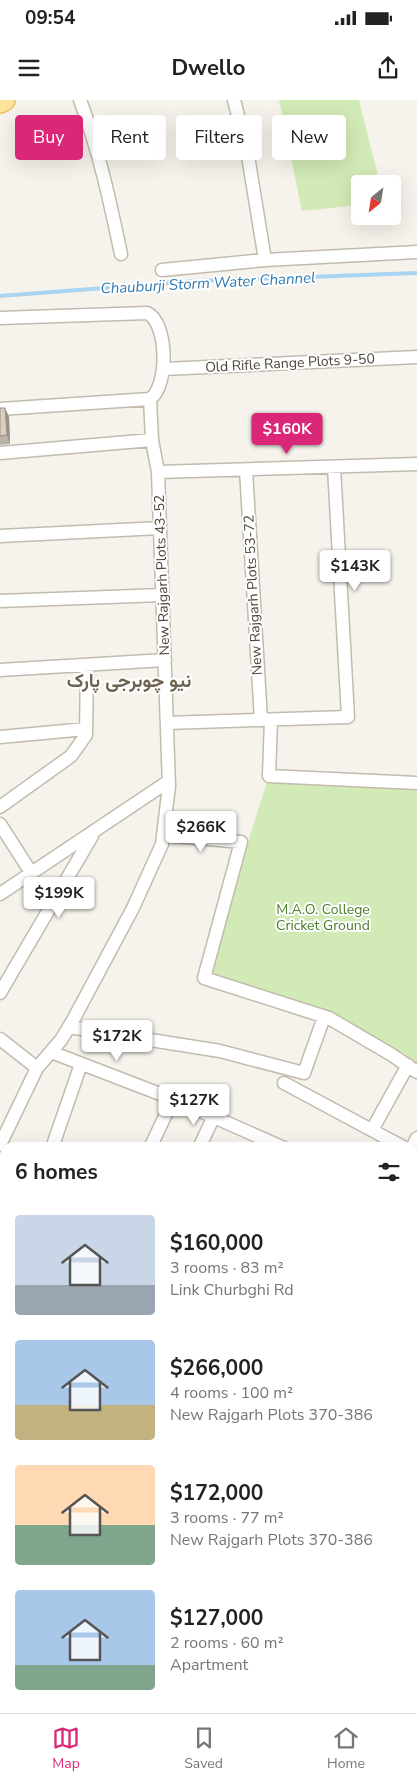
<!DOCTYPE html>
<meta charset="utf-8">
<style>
body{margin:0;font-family:"Nunito Sans",Vazirmatn,sans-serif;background:#f2f2f2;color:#222;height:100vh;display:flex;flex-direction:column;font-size:19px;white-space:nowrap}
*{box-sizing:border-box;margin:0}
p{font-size:16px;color:#767676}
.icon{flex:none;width:28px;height:28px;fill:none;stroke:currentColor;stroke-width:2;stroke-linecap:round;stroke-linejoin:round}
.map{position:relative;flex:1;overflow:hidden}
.details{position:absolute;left:0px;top:1042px;width:418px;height:571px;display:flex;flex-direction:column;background:#fff;border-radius:15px 15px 0 0;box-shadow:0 5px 20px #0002}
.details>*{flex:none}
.top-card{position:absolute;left:15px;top:15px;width:388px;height:45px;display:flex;gap:10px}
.needle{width:32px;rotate:210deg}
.fabs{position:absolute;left:351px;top:75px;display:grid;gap:10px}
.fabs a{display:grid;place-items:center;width:50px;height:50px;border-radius:5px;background:#fff;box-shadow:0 5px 20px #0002;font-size:25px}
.price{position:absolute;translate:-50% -42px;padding:0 11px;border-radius:5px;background:#fff;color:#222;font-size:16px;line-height:32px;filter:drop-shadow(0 1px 2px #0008)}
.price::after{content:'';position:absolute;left:50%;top:30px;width:15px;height:11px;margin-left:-8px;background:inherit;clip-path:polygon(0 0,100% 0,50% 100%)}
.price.current{background:#db2777;color:#fff}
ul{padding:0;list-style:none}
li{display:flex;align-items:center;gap:15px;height:125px;padding:0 15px}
li span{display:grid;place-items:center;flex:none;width:140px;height:100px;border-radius:5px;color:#555}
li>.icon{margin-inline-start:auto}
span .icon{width:60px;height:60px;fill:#fffc;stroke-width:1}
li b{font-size:21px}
h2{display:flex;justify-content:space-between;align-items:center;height:60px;padding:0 15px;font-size:21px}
.chip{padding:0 18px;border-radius:5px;background:#fff;box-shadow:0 5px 20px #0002;font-size:18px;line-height:45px}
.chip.current{background:#db2777;color:#fff}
.status{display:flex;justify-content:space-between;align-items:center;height:35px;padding:0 25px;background:#fff;direction:ltr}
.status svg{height:14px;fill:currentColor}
header{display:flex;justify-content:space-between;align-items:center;height:65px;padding:0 15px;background:#fff;font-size:22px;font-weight:700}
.tabs{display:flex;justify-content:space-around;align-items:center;height:70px;border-top:1px solid #e0e0e0;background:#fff;font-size:14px;color:#767676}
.tabs a{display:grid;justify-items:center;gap:2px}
.tabs .current{color:#db2777}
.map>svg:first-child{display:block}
</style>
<div class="status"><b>09:54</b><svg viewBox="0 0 49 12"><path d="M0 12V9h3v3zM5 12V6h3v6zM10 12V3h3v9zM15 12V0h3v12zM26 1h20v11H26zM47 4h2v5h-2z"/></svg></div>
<header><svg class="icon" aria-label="menu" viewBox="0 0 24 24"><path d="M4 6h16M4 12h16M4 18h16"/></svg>Dwello<svg class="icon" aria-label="share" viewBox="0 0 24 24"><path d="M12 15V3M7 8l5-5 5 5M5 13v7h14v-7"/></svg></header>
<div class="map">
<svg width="417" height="1613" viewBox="0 0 417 1613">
<rect width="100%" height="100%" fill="#f6f3ec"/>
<path fill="#d2eab5" d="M279,0H359L380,84H360V105L302,111Z
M269,676L417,683V972L324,917L204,878Z"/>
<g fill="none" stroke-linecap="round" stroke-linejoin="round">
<path stroke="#a9d4f2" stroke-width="4" d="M0,196L196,181L417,173"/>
<g stroke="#c2bbae" stroke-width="15">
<path id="street" d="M80,0C99,50 110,102 121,154
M234,0L247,50L265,160
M162,170L265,160L417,152
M0,218L147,213C168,222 169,286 150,299
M164,269L417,257
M0,309L150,299
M0,353L152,340
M246,370L261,620
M158,372L417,364
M0,436L160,428
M0,501L162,495
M0,570L165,560
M271,620L269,676L417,683
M167,623L348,617L334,367
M0,637L86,629
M0,707L71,656L86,635L87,565
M0,724L32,774
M163,735L241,742L204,878L329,918L392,955L417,972
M0,794L169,681
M0,893L92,736
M69,927L220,951L304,973L324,917
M0,939L37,968
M51,952L173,999L284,1048
M284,983L405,1048
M372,1030L408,965
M0,1045L37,968L61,940L72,922L133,808L162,744L169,686L158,372L152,340L150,299
M52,1048L81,964
M150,1048L173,999
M199,1048L214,1016
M412,1048L417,1038
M412,1119L417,1122
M412,1200L417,1201
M412,1233L417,1235
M0,1247L5,1238
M0,1342L5,1344
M412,1353L417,1355
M0,1482L5,1514
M412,1512L417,1530
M29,1609L30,1613
M116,1609L117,1613
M183,1609L185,1613
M229,1609L230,1613
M326,1609L327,1613"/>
</g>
<g stroke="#d6c79b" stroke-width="21">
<path id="secondary" d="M0,1076L5,1079
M412,1314L417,1316
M0,1408H5
M412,1419H417"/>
</g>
<g stroke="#e6c16a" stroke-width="24">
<path id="primary" d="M0,2L4,0"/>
</g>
<use href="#street" stroke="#fff" stroke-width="12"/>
<use href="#secondary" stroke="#fff3cd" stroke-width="19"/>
<use href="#primary" stroke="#ffe39c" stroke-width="21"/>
</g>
<path fill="#bab2a6" d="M0,308H5L9,317L10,344L0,345Z"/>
<path fill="#979187" d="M5,308L9,317L10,344L7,335Z"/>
<path fill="#d8cfc1" stroke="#979187" d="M0,308H5L7,335L0,336Z"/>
<g text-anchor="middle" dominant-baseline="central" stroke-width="4" stroke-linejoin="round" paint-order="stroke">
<g font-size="14" fill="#4b4439" stroke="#fff">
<text transform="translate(290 263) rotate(-3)">Old Rifle Range Plots 9-50</text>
<text transform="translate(162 475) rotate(-92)">New Rajgarh Plots 43-52</text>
<text transform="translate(253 495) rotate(-93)">New Rajgarh Plots 53-72</text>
</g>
<g font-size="14" fill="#4a7f2a" stroke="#fff">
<text x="323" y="809">M.A.O. College<tspan x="323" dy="16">Cricket Ground</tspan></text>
</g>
<g font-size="15" font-style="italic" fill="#2e7ab2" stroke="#fff">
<text transform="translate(208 183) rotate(-3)">Chauburji Storm Water Channel</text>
</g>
<g font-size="19" font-weight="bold" fill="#6e6250" stroke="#fff">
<text x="129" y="581">نیو چوبرجی پارک</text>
</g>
</g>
</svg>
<div class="fabs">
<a><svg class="needle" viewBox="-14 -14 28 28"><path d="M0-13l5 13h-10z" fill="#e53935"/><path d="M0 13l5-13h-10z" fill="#767676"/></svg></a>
</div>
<b class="price current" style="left:287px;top:355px">$160K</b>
<b class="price" style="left:355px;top:492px">$143K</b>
<b class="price" style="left:201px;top:753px">$266K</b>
<b class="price" style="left:59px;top:819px">$199K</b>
<b class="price" style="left:117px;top:962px">$172K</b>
<b class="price" style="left:194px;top:1026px">$127K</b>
<div class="top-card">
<a class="chip current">Buy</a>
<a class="chip">Rent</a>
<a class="chip">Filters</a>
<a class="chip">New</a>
</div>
<section class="details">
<h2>6 homes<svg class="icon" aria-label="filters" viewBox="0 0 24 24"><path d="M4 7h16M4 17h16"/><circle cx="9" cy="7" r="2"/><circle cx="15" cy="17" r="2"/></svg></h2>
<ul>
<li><span style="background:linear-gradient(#c9d6e8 70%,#9aa5b1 0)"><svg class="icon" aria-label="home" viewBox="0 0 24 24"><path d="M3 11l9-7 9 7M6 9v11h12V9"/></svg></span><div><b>$160,000</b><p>3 rooms · 83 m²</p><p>Link Churbghi Rd</p></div></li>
<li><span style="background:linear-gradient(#a9c7e8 65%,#c2b280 0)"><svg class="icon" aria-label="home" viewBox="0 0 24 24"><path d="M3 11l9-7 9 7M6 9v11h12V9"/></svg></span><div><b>$266,000</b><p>4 rooms · 100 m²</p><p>New Rajgarh Plots 370-386</p></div></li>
<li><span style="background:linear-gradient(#ffd9b3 60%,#7fa58c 0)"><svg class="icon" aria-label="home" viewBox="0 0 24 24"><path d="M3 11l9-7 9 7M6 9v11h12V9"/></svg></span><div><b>$172,000</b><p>3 rooms · 77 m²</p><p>New Rajgarh Plots 370-386</p></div></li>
<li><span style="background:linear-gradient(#a9c7e8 75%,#7fa58c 0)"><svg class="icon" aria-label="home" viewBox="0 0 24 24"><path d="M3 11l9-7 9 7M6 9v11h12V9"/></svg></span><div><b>$127,000</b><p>2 rooms · 60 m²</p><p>Apartment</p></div></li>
</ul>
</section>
</div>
<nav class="tabs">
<a class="current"><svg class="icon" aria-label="map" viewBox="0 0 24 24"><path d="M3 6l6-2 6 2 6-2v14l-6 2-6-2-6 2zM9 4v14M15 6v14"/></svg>Map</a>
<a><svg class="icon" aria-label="saved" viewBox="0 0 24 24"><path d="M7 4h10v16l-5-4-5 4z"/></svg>Saved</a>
<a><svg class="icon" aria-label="home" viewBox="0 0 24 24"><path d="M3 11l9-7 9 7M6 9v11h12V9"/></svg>Home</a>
</nav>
